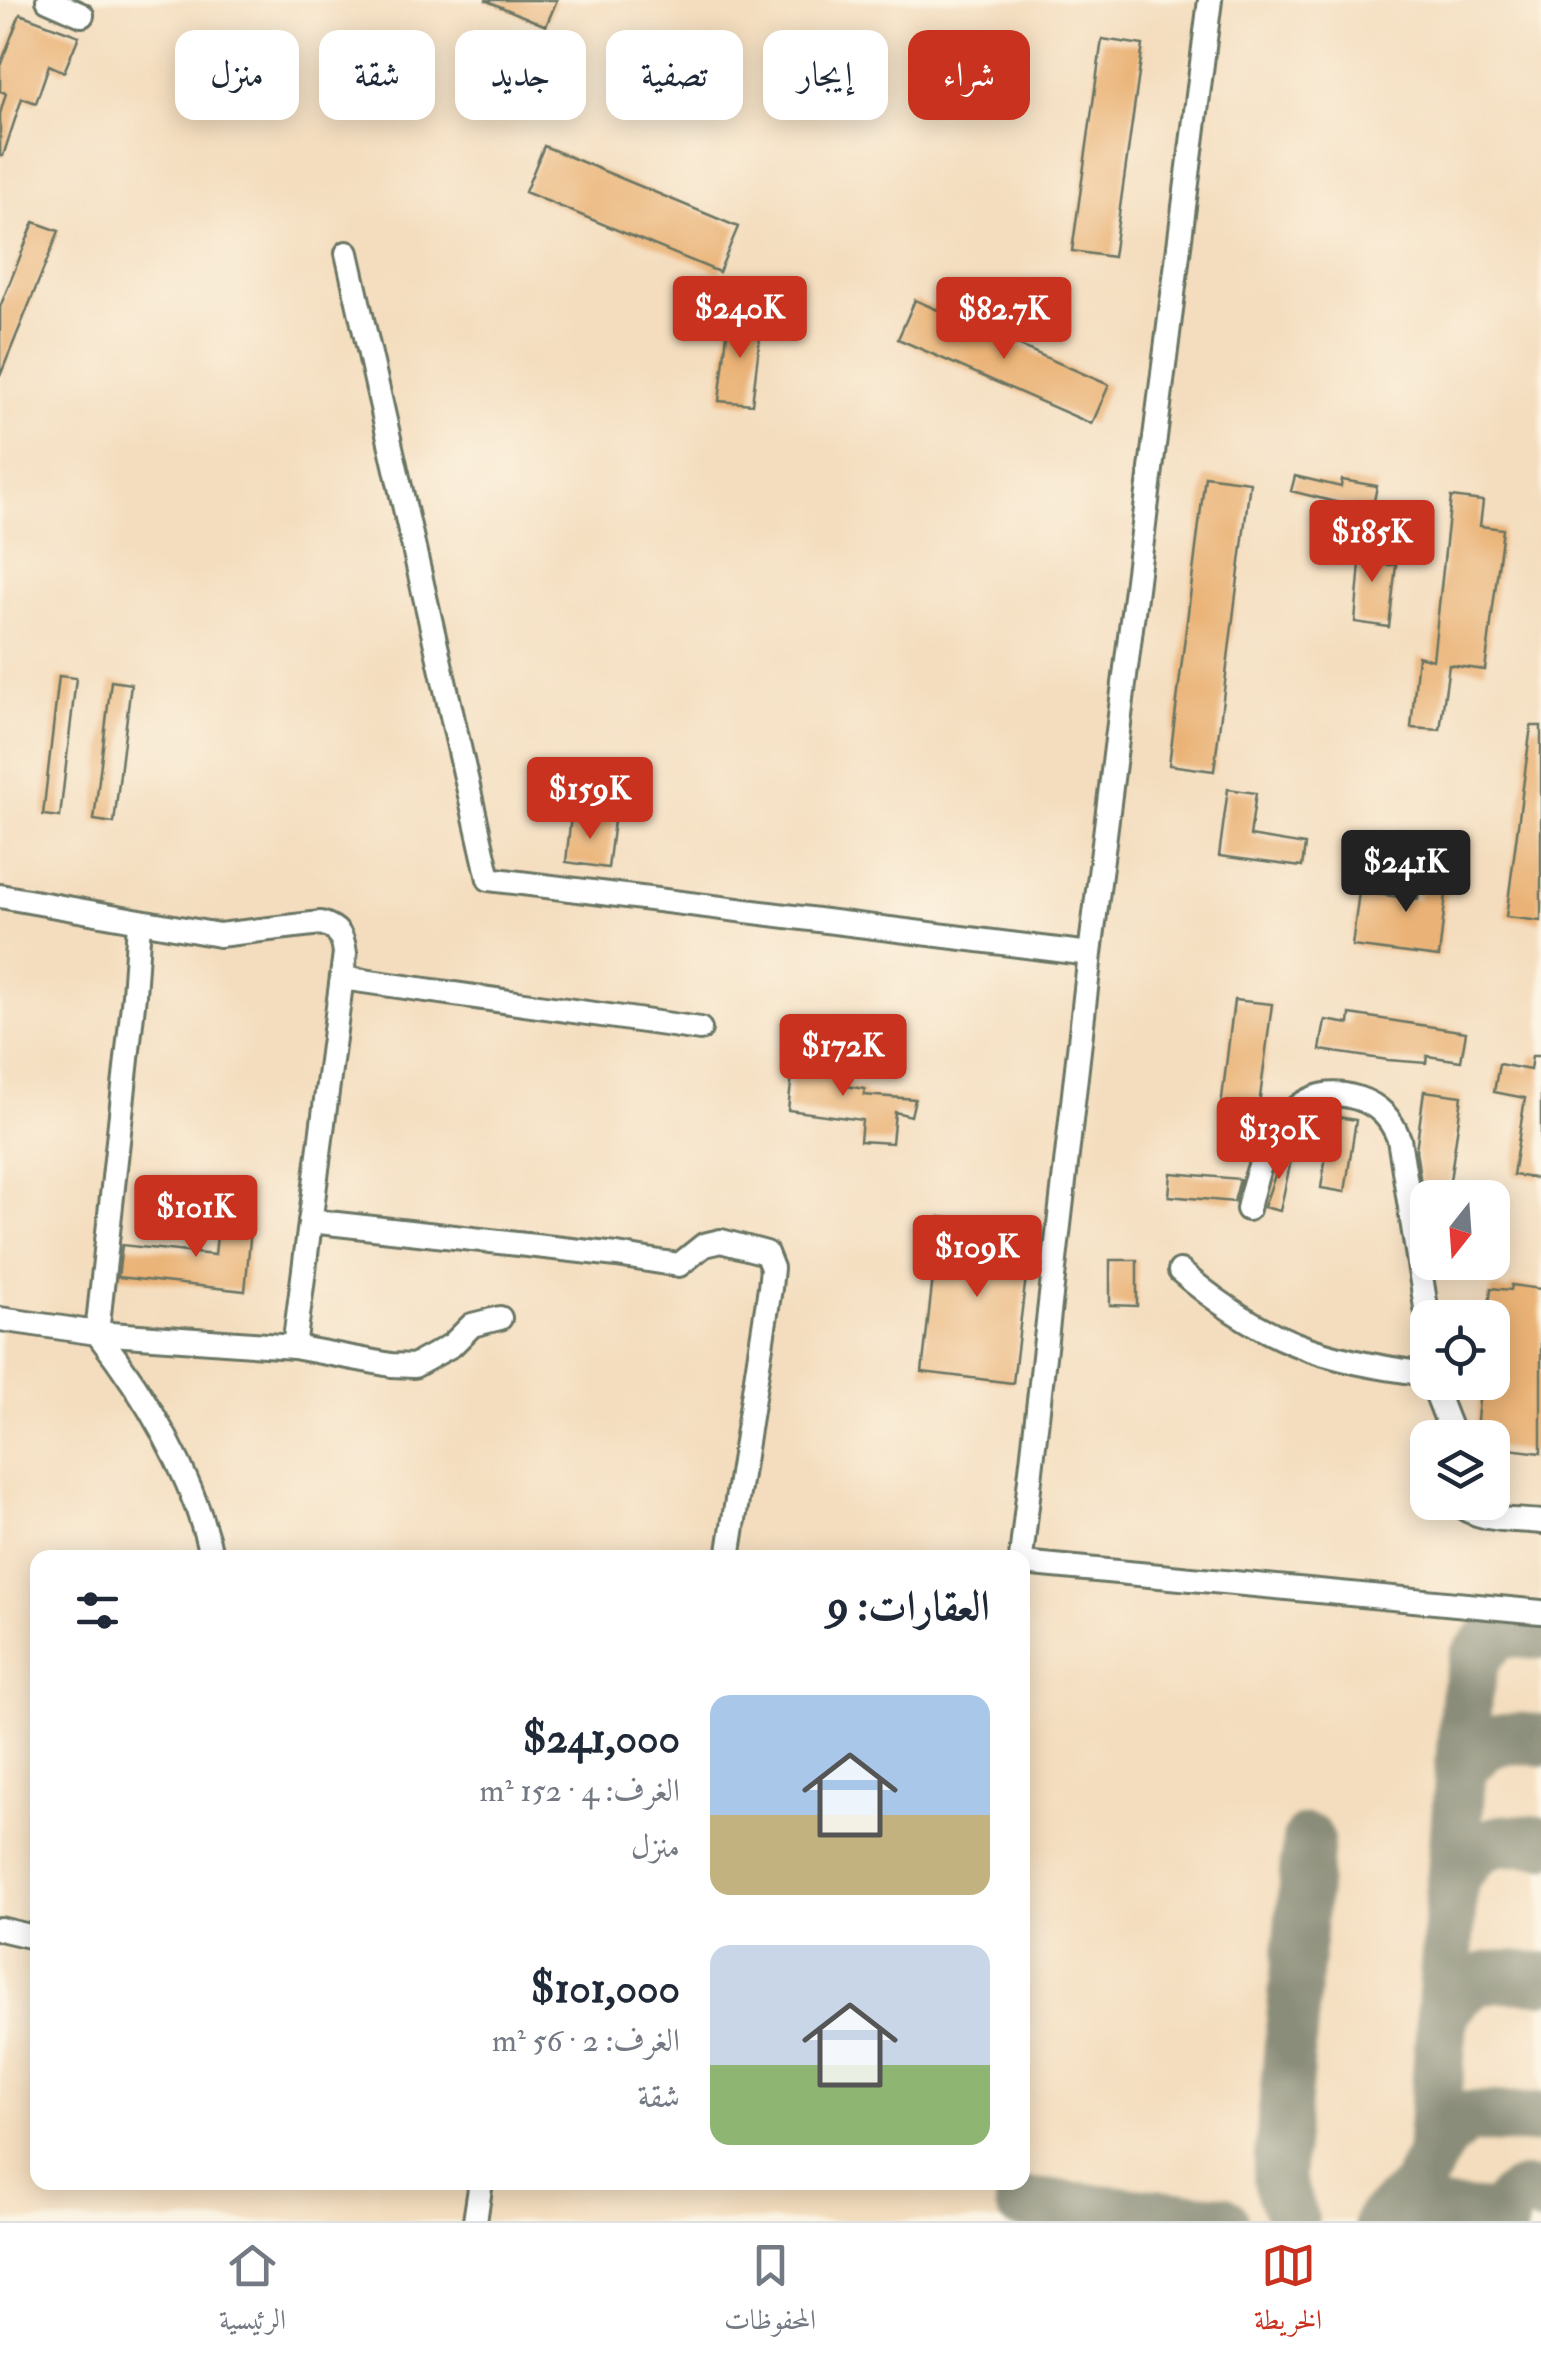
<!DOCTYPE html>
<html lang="ar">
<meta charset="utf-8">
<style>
body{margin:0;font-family:"IM FELL Double Pica",Amiri,serif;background:#f6f6f7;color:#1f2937;direction:rtl;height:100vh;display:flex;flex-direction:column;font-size:38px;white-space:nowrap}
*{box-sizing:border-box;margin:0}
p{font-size:32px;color:#747a83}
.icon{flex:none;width:55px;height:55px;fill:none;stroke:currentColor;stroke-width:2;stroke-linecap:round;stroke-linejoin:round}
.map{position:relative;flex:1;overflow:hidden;direction:ltr}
.panel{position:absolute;left:30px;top:1550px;width:1000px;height:640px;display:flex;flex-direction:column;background:#fff;border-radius:20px;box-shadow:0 5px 25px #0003;direction:rtl}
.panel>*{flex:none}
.banner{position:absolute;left:30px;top:30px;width:1000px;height:90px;direction:rtl;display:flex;gap:20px}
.needle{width:65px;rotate:197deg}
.tools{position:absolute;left:1410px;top:1180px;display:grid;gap:20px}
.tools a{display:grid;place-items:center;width:100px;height:100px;border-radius:20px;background:#fff;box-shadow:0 5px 25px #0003;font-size:50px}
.price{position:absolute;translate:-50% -85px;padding:0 22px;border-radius:10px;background:#c8321e;color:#fff;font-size:32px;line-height:65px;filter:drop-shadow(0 2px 5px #0008)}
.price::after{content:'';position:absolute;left:50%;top:60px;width:30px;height:22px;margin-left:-15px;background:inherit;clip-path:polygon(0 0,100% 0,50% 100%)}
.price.active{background:#222;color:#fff}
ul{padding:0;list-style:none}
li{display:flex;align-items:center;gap:30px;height:250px;padding:0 40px}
li span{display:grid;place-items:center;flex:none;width:280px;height:200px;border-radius:20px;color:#555}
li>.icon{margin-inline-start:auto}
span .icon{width:120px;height:120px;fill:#fffc;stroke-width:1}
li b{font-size:42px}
h2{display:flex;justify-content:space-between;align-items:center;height:120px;padding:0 40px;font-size:42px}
.tag{padding:0 35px;border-radius:20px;background:#fff;box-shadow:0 5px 25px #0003;font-size:35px;line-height:90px}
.tag.active{background:#c8321e;color:#fff}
.dock{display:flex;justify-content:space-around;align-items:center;height:140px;border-top:2px solid #e0e1e3;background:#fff;font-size:28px;color:#747a83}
.dock a{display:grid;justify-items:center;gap:5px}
.dock .active{color:#c8321e}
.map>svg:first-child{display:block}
</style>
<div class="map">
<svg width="1541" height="2221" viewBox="0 0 1541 2221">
<rect width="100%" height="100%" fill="#fcf5e5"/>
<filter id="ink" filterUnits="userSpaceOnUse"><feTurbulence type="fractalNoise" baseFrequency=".01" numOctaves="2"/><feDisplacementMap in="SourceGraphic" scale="20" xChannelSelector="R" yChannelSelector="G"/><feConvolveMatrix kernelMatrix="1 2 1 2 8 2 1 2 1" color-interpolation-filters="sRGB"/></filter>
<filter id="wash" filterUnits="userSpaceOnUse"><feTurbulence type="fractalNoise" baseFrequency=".0048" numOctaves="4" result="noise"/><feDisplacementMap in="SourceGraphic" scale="40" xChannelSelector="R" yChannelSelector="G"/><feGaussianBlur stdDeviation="2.25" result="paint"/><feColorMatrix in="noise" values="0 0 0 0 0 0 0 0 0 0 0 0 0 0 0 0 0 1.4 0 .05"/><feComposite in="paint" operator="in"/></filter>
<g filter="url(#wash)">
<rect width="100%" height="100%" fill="#f4ddbe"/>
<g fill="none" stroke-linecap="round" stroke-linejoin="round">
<path stroke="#8a8d79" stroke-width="52" d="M1463,1768C1488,1735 1502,1737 1541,1740
M1452,1881C1479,1840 1494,1837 1541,1842
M1442,2015C1473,1970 1490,1975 1541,1978
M1432,2155L1466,1698L1475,1658L1498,1631L1541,1633
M1021,2203L1222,2221
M1293,2221L1278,2180L1308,1840
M1380,2221L1414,2190L1441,2139L1467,2117L1541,2118
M1386,2221L1423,2212L1503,2218
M1503,2221C1506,2199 1519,2188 1541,2197"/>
</g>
<g id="blocks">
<path fill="#eab276" d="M485,0H557L546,26Z
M20,14L79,36L64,72L49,65L36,103L22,98L3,156H0V114L6,93L0,91V66Z
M1102,39L1143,45L1113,257L1072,251Z
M544,146L738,227L719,272L525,192Z
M34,222L59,231L0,376V307Z
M915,300L1109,385L1092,424L898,339Z
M729,317L762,321L752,404L719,401Z
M1205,476L1250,482L1214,771L1169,765Z
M1295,476L1341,487L1342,480L1377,486L1372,511L1291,491Z
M1451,497L1483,501L1480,526L1503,529L1485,670L1449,665L1440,730L1411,728L1418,656L1433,660Z
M1329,544L1385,552L1384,565H1396L1389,627L1355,622L1360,563L1328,547Z
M59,676L76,678L60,817L43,815Z
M111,681L131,684L114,823L94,820Z
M1531,726H1541V921L1506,917Z
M1228,789L1256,793L1250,836L1305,845L1302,867L1219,856Z
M571,816L614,821L608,868L566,862Z
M1423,855L1450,858L1439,957L1352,946L1359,892L1418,899Z
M1234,1000L1272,1004L1257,1121L1220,1115Z
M1350,1014L1466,1032L1461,1061L1427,1056L1426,1063L1388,1060L1320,1050L1325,1020L1349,1024Z
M1532,1056H1541V1179L1513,1175L1525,1098L1494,1092L1499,1064L1530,1070Z
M788,1058L849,1066L846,1086L865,1089L864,1095L915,1099L911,1116L895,1112L892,1143L860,1141L862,1120L788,1110L792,1075L786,1074Z
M1424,1091L1462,1096L1448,1195L1422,1191L1416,1150Z
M1332,1116L1356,1120L1345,1192L1321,1188Z
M1284,1149L1293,1151L1280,1211L1264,1207Z
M1171,1173L1240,1179L1234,1202L1169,1196Z
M219,1215L252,1219L245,1291L118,1277L122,1245L215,1255Z
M940,1217L1032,1227L1013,1383L922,1372Z
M1110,1260H1137V1306L1110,1305Z
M1512,1285L1541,1289V1453L1492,1447V1438H1475L1481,1382H1492V1318H1488L1491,1288L1511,1290Z"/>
</g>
</g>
<g filter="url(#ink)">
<use href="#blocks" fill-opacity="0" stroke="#6a7564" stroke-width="2.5"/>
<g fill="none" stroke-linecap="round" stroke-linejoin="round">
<g stroke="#6a7564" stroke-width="28">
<path id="minor" d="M48,0L82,15
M347,253L489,879L1090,954
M0,896L219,935L321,923C338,928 343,936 345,953L294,1347
M139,923L134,995L97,1333C148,1399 193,1475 212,1558
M342,978L700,1029
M1248,1209C1259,1156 1288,1076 1357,1098C1379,1105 1391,1118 1399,1139L1428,1320
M310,1221L617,1255L679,1265L704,1245L721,1241L766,1253L772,1268L770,1288L728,1558
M1180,1271C1261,1341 1323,1361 1428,1374
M0,1319L97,1333L294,1347L391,1365L414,1366L452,1345L472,1325L500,1318
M1432,1382L1454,1438
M1456,1502C1477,1522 1514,1519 1541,1522
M1021,1558L1090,954L1210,0
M1022,1563L1541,1612
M0,1929L38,1938
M475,2221L481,2182"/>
</g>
<use href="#minor" stroke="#fff" stroke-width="22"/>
</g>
</g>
</svg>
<div class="tools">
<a><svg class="needle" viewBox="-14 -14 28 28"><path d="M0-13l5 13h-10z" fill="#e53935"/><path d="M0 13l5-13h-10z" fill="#747a83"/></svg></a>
<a><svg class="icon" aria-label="locate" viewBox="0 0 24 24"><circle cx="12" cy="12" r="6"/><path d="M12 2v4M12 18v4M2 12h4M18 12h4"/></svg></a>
<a><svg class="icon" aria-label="layers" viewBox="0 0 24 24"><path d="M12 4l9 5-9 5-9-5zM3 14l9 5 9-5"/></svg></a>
</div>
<b class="price" style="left:740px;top:361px">$240K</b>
<b class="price" style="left:1004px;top:362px">$82.7K</b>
<b class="price" style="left:1372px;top:585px">$185K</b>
<b class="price" style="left:590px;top:842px">$159K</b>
<b class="price active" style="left:1406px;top:915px">$241K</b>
<b class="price" style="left:843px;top:1099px">$172K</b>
<b class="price" style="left:1279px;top:1182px">$130K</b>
<b class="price" style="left:196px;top:1260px">$101K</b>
<b class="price" style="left:977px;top:1300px">$109K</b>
<div class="banner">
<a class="tag active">شراء</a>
<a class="tag">إيجار</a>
<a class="tag">تصفية</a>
<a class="tag">جديد</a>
<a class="tag">شقة</a>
<a class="tag">منزل</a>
</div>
<section class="panel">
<h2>العقارات: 9<svg class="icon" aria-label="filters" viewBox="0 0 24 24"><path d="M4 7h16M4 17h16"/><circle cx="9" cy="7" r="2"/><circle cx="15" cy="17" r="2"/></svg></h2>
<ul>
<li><span style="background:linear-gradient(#a9c7e8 60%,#c2b280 0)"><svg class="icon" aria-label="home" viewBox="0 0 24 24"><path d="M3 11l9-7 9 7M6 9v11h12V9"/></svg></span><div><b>$241,000</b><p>الغرف: 4 · 152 m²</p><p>منزل</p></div></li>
<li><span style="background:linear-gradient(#c9d6e8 60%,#8fb573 0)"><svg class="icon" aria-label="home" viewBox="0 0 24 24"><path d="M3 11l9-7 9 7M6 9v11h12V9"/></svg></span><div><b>$101,000</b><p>الغرف: 2 · 56 m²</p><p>شقة</p></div></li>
</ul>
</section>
</div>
<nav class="dock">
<a class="active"><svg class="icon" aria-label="map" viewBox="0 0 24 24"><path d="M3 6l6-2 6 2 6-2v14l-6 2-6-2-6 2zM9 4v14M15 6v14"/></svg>الخريطة</a>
<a><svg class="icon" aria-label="saved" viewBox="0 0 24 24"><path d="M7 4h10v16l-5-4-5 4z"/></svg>المحفوظات</a>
<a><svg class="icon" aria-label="home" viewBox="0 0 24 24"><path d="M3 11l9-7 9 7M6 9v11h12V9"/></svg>الرئيسية</a>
</nav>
